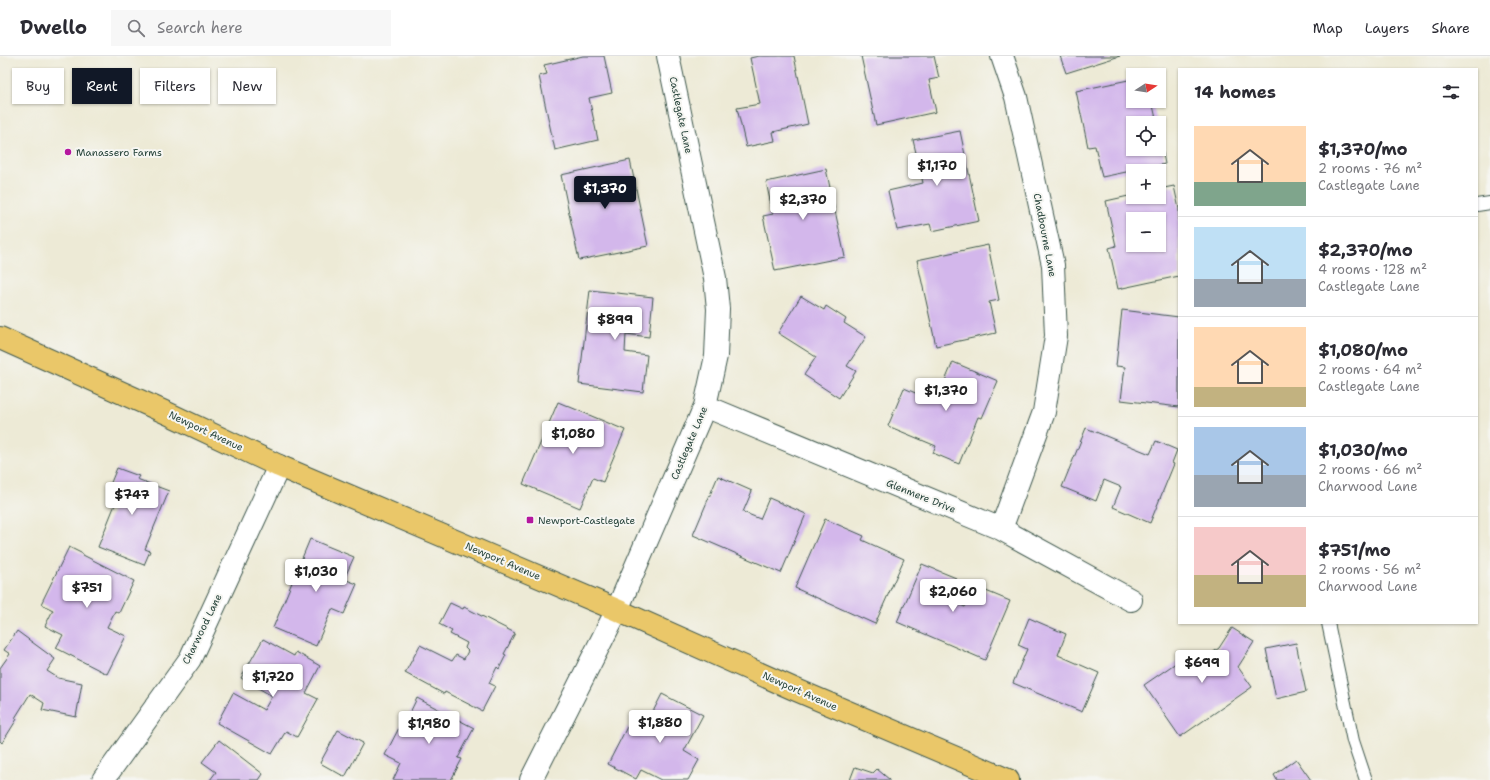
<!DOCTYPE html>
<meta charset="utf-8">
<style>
body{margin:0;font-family:"Shantell Sans",sans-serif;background:#f7f7f7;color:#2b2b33;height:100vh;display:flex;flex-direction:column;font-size:15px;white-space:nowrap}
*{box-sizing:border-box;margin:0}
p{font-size:13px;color:#7c7c81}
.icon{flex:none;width:22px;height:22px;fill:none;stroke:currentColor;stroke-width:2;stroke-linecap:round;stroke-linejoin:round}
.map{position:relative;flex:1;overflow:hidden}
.sheet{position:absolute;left:1178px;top:12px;width:300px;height:556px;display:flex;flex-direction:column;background:#fff;border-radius:0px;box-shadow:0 1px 3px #0004}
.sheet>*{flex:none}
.top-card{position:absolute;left:12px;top:12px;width:380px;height:36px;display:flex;gap:8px}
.needle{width:26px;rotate:78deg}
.fabs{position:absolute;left:1126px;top:12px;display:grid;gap:8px}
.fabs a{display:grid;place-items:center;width:40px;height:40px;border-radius:0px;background:#fff;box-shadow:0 1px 3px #0004;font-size:20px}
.price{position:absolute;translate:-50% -34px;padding:0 9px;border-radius:4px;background:#fff;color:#222;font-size:13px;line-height:26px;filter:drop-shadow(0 1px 2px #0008)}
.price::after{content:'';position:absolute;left:50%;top:24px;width:12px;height:9px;margin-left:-6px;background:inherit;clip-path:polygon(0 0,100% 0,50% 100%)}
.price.on{background:#111827;color:#fff}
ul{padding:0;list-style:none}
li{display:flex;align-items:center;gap:12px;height:100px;padding:0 16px}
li+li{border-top:1px solid #e1e1e2}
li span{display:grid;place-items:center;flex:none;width:112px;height:80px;border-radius:0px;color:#555}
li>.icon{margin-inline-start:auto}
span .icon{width:48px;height:48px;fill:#fffc;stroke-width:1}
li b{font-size:17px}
h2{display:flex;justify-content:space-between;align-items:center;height:48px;padding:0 16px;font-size:17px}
.chip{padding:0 14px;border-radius:0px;background:#fff;box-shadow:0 1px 3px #0004;font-size:14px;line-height:36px}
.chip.on{background:#111827;color:#fff}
header{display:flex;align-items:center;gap:24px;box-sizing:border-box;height:56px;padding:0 20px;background:#fff;border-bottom:1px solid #e1e1e2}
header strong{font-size:19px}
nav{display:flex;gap:22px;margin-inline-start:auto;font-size:14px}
.search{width:280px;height:36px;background:#f7f7f7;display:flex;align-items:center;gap:10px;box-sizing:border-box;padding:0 14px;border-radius:0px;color:#7c7c81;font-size:15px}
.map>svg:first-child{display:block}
</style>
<header>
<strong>Dwello</strong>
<div class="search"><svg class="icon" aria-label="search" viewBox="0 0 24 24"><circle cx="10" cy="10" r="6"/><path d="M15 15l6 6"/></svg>Search here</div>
<nav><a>Map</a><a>Layers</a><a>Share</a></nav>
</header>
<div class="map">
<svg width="1490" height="724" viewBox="0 0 1490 724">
<rect width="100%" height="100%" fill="#f6f6f2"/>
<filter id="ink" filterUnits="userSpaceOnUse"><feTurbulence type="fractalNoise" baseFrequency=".025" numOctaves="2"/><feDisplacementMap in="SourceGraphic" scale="8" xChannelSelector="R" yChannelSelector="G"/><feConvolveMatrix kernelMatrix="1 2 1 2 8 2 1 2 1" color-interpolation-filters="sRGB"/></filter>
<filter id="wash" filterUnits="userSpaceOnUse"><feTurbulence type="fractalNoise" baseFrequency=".012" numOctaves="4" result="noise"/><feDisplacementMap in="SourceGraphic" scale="16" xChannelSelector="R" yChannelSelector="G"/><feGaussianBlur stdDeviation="0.9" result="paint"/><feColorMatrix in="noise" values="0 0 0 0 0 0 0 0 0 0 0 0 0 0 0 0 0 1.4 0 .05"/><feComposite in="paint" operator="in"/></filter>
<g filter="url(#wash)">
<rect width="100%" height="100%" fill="#edead6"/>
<g id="blocks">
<path fill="#d3b7eb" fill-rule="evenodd" d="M583,0H604L612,37L589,42L598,84L555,94L539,20L547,18L544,9Z
M759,0H794L808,68L773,76L775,85L746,91L737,52L760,48L750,2Z
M861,0H934L939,22L929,24L936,56L876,69Z
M1060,0H1120L1066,17Z
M1133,23V45H1152L1157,67H1133V93H1159L1160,81L1165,108L1102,121L1095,90L1088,91L1076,35Z
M960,75L979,165L932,175L930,168L897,174L888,135L923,127L913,84Z
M630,104L648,190L579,204L561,119Z
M826,113L845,201L775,215L763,160L773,158L766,126Z
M1174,130L1179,153V220L1118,233L1109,192L1116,190L1106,145L1133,139V141H1159V133ZM1133,163H1159V189H1133Z
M988,189L999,244L989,246L996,277L936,290L917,204Z
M590,234L653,241L649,281L626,278L625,296L647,299L643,336L579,328Z
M801,240L824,254L826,250L846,263L844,267L866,281L847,310L856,315L839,342L804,319L816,301L778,277Z
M1122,254L1179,261V351L1121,344L1125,311L1116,310Z
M953,306L998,325L982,362L978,361L959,408L933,397L936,390L888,370L904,332L936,346Z
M558,346L625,374L603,426L593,422L580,452L523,428Z
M1086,372L1150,398L1156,385L1177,394L1172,407L1174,408L1150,467L1113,451L1121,431L1104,424L1096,445L1062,431Z
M117,412L139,420L137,423L169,435L145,493L150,495L144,509L98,491L118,441L107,436Z
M718,420L752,435L743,456L760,463L769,442L806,458L781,517L693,479Z
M825,463L864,480L862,484L904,503L875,568L795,532Z
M310,483L354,501L344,523L357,528L344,558L332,553L316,590L273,572Z
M69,491L83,498V499L134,525L119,557L115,555L107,571L126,580L107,618L56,592L63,579L45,570L53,554L41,548Z
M922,508L956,522L947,543L965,551L974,530L1010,545L985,604L897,566Z
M450,547L463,553L464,551L515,577L504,598L506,599L499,613L497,611L489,627L495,630L482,655L445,636L444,638L405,617L420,589L452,605L456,599L464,603L468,595L465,592L467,587L450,578L452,575L439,568Z
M1029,562L1066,578L1058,599L1099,617L1082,656L1013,627L1027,593L1018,589Z
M1232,572L1254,586L1238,611L1252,631L1180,681L1144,629L1186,600L1193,611L1219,592Z
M17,575L55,603L47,615L58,622L82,627L76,661L42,654L44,647L30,638L15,662L17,663L2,687L0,685V612L10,598L4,594Z
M263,583L294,600L296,596L320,610L306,637L318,643L297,681L286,675L272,698L217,667L233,637L264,654L272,640L241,622Z
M1296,587L1306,636L1276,643L1266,593Z
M662,638L703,659L684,695L699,704L688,724H661L641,714L636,723L608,708L627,671L641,679Z
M417,642L474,672L458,702L462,703L451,724H393L401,707L385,699L400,670L416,679L419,674L405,667Z
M338,674L363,687L345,721L320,707Z
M219,684L263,718L259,724H210L216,716L202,706Z
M1296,703L1311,724H1277L1274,719Z
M855,711L873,717L877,713L890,724H850Z"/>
</g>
</g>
<g filter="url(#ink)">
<use href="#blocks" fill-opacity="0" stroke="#3e574c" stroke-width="1"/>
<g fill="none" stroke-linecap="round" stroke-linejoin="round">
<g stroke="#3e574c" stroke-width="14">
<path id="service" d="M1477,149L1490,147
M1328,567L1353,685L1366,724"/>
</g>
<g stroke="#3e574c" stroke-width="24">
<path id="minor" d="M705,350L1001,473L1131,544
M1001,473L1044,356L1056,280L1053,209L1016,41L1002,0
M103,724L190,603L279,410
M531,724L617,554L705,350L716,300L718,253L715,222L668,0"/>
</g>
<g stroke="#3e574c" stroke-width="24">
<path id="primary" d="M0,282L169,358L279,410L617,554L794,633L1008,724"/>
</g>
<use href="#service" stroke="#fff" stroke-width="12"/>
<use href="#minor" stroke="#fff" stroke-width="22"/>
<use href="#primary" stroke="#eac769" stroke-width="22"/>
</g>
</g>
<g fill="#b5179e" stroke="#f6f6f2" stroke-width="1.5">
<circle cx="68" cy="96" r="4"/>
<rect x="526" y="460" width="8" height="8" rx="2"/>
</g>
<g text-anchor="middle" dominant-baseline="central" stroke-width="4" stroke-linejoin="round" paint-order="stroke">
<g font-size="10" fill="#1f3d34" stroke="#f6f6f2">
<text transform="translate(681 59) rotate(78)">Castlegate Lane</text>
<text transform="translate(1045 179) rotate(79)">Chadbourne Lane</text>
<text transform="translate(206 375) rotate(25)">Newport Avenue</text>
<text transform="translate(689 387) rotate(-67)">Castlegate Lane</text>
<text transform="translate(921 440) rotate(22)">Glenmere Drive</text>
<text transform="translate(503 505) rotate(23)">Newport Avenue</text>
<text transform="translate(202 573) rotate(-64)">Charwood Lane</text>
<text transform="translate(800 635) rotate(24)">Newport Avenue</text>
</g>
<g font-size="10" fill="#1f3d34" stroke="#f6f6f2" text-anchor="start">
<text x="76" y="96">Manassero Farms</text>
<text x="538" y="464">Newport-Castlegate</text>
</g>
</g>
</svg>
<div class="fabs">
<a><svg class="needle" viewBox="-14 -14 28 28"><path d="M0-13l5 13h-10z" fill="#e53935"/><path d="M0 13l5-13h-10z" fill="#7c7c81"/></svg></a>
<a><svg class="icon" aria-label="locate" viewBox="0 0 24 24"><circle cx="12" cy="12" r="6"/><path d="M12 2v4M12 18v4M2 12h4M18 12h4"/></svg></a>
<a>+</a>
<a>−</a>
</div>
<b class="price" style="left:937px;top:131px">$1,170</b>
<b class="price on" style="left:605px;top:154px">$1,370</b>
<b class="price" style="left:803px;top:165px">$2,370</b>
<b class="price" style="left:615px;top:285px">$899</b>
<b class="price" style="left:946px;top:356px">$1,370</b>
<b class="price" style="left:573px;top:399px">$1,080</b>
<b class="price" style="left:132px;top:460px">$747</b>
<b class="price" style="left:316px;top:537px">$1,030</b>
<b class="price" style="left:87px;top:553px">$751</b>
<b class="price" style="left:953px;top:557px">$2,060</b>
<b class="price" style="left:1202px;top:628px">$699</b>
<b class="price" style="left:273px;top:642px">$1,720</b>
<b class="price" style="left:660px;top:688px">$1,880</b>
<b class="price" style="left:429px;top:689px">$1,980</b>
<div class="top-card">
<a class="chip">Buy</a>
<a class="chip on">Rent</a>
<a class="chip">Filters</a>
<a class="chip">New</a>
</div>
<section class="sheet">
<h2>14 homes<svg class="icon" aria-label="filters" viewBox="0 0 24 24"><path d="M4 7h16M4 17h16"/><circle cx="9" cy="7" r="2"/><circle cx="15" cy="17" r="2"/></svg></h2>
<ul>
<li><span style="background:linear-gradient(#ffd9b3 70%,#7fa58c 0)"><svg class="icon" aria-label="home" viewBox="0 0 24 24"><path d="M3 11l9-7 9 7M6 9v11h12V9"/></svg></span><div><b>$1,370/mo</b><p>2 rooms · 76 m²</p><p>Castlegate Lane</p></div></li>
<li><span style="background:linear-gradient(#bfe0f5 65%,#9aa5b1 0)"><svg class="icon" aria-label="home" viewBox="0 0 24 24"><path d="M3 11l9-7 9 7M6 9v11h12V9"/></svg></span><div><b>$2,370/mo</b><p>4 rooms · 128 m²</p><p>Castlegate Lane</p></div></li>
<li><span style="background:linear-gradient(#ffd9b3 75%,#c2b280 0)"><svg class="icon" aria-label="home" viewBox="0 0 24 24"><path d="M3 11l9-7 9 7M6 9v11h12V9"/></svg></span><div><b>$1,080/mo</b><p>2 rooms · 64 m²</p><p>Castlegate Lane</p></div></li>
<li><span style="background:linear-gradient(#a9c7e8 60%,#9aa5b1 0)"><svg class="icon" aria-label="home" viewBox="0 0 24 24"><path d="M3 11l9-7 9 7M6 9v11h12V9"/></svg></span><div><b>$1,030/mo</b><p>2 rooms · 66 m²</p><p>Charwood Lane</p></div></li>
<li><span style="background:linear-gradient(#f6c9c9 60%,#c2b280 0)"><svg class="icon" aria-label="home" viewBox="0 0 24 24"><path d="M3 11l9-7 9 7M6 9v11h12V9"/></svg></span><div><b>$751/mo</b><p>2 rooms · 56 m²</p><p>Charwood Lane</p></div></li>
</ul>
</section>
</div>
